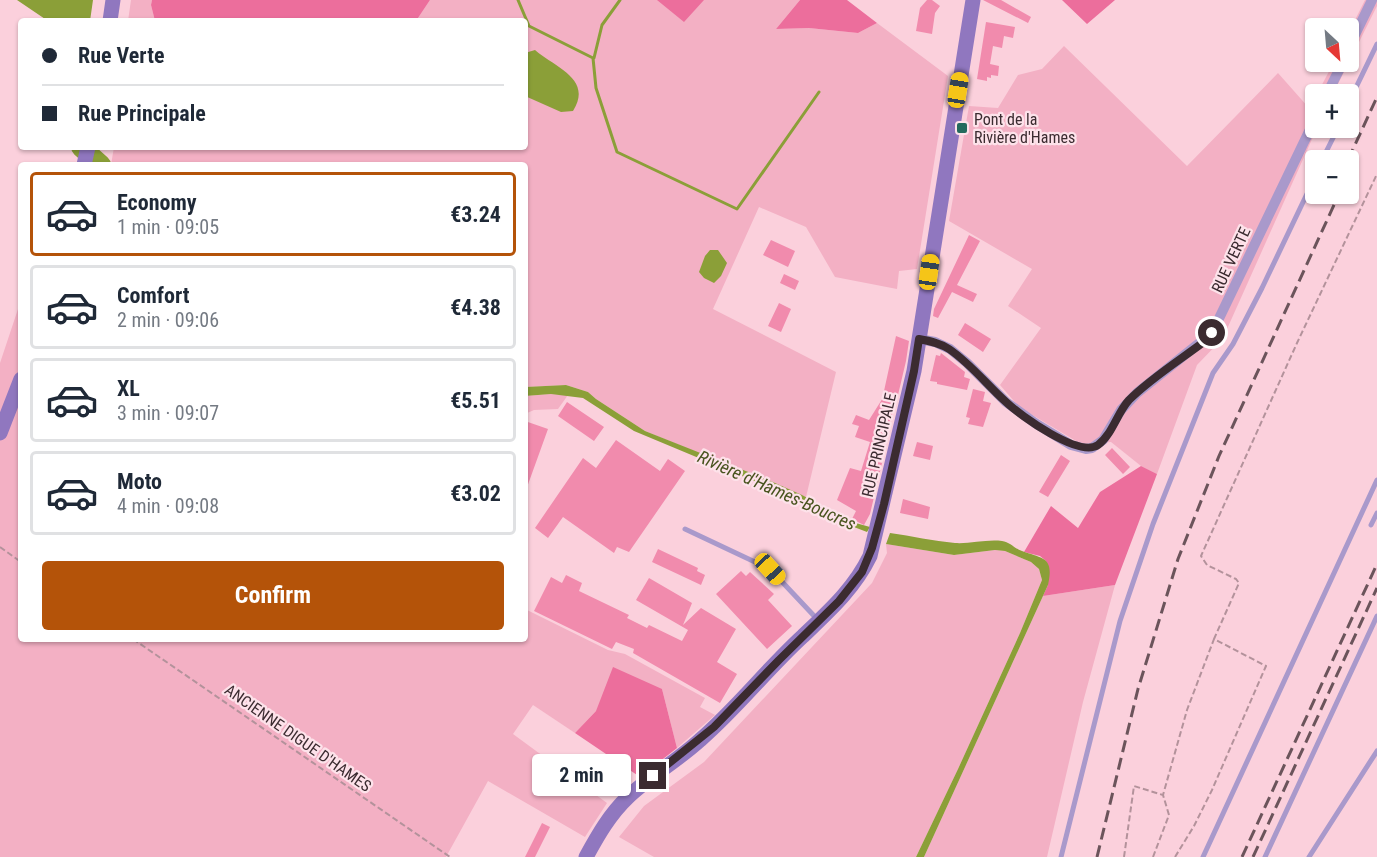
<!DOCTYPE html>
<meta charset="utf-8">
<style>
:root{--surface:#fff;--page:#f2f2f3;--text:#1f2937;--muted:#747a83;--line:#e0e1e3;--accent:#b45309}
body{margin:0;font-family:"Roboto Condensed",sans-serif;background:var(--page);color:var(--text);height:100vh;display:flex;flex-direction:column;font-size:22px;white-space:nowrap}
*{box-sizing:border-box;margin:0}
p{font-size:20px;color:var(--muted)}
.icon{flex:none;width:33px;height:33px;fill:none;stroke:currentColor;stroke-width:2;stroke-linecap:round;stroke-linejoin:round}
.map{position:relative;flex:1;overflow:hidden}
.side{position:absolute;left:18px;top:162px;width:510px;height:480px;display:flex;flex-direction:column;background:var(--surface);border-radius:6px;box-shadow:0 2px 4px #0004}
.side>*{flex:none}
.guide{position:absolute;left:18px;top:18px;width:510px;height:132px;border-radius:6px;box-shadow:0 2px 4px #0004;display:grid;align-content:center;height:132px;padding:0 24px;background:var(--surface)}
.needle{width:39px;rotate:154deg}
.tools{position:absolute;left:1305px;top:18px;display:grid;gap:12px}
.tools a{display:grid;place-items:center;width:54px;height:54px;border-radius:6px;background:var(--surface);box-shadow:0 2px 4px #0004;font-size:30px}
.end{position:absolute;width:27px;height:27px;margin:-14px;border:8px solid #3b2b30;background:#fff;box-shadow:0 0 0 3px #fff}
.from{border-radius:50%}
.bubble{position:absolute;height:42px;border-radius:6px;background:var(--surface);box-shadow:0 2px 4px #0004;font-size:20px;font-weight:700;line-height:42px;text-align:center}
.car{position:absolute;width:18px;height:36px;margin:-18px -9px;border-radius:8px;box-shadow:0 0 4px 2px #0007;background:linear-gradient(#f5c518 24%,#345 0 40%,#f5c518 0 76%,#345 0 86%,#f5c518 0)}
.guide b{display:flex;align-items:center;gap:21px;height:57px;font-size:22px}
.guide b+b{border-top:2px solid var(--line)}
.guide i{width:15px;height:15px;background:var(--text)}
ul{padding:10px 0 0;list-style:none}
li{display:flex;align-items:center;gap:18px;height:84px;margin:0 12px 9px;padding:0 12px;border:3px solid var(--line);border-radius:6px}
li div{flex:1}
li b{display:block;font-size:22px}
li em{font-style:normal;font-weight:700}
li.current{border-color:var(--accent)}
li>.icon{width:54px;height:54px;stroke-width:1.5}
.cta{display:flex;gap:12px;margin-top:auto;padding:12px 24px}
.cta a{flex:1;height:69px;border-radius:6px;background:var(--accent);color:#fff;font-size:24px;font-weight:700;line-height:69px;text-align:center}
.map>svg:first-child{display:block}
.green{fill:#f3b0c4}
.forest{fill:#ec6e9c}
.water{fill:#8b9f38}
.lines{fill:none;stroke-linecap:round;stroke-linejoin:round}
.stream{stroke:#8b9f38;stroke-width:3}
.river{stroke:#8b9f38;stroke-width:20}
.building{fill:#f18bad}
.path{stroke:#b3929b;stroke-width:2;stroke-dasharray:6 3;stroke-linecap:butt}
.lane{stroke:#a999cb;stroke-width:5}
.street{stroke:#a999cb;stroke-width:10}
.secondary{stroke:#9077bf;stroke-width:15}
.rail{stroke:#6b545b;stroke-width:3;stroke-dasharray:12 6;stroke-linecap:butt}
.route{stroke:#3b2b30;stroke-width:8}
.poi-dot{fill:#246a5d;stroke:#fde2ea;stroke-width:2}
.labels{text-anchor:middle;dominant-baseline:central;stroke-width:4.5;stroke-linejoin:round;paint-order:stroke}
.poi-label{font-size:16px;fill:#3b2b30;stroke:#fde2ea;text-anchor:start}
.street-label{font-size:16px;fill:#3b2b30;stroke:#fde2ea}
.water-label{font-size:18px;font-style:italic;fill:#48531e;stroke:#fde2ea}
</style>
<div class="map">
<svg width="1377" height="857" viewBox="0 0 1377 857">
<rect width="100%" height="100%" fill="#fbd0dc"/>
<path class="green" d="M131,0H152L151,5L155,21H128Z
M430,0H800L776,29L809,28L858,33L877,23L948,76L917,269L899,271L897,289L835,277L806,227L759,207L713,309L836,372L806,497L645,431L596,399L588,392L566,385L525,387V165H111L114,147H525V21H416Z
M1365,0H1377V6L1333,94H1317L1334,62H1348L1349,32Z
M1064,46L1187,166L1278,73L1309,108L1315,97L1316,128H1317L1223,338L1197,365L1157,474L1141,466L1111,442L1081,444L1019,407L1000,385L1041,328L1008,306L1032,269L949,221L969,106L998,108L1018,75L1042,69Z
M21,300V639H525V609L608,650L625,654L705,698L700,707L715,715L677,748L662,689L596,711L575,733L533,705L513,734L607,803L585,837L488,781L446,857H0V363Z
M551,394L568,395L558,409L534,410L525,414V396Z
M886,544L954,555L995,550L1005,551L1031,562L1039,569L1042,580L1020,633L958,769L916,857H654L619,837L644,806L704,762L872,583L887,553Z
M1115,585L1083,702L1047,857H924L1043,596Z"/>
<path class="forest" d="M152,0H430L416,21H155L151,5Z
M657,0H704L684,22Z
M800,0H847L877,23L858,33L809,28L776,29Z
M1062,0H1115L1087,24Z
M1141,466L1157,474L1115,585L1043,596L1048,585L1046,561L1040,556L1024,552L1051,506L1078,528L1100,492Z
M613,667L662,689L677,748L640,777L575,733L596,711Z"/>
<path class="water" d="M17,0H93L90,21H48Z
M535,50C556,68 593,79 573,111L561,112L525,96V53Z
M710,250H718L727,263L721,276L714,283L704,278L699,272L705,256Z
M566,385L588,392L596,399L645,431L766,479L802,495L852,522L870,527L867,532L820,514L773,489L634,431L583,398L551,394L525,396V387Z
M890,533C912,536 933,541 955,543C970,544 987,539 1002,541C1010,542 1015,549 1022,551C1044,559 1054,557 1048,585L924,857H916L958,769L1020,633L1042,580L1039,569L1031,562L1005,551L995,550L954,555L886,544Z"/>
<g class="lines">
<path class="stream" d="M518,0L529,26L593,58L596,88L617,152L737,209L819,92
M594,58L602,25L620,0"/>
<path class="river" d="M81,147L101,165"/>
</g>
<path class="building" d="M927,0H932L940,6L935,13L932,34L916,31L920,8Z
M983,0H1001L1031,17L1028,23Z
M986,22L1015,27L1013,38L1004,36L1002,48L993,46L990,64L999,66L998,76L991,75V78L987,77V81L977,79Z
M969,235L980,241L957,285L977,294L973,302L952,292L938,318L933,316L934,309Z
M771,240L795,251L788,267L763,255Z
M784,274L799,281L795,290L780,283Z
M779,303L791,309L781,332L768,326Z
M965,323L991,339L983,352L958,335Z
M896,336L909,341L906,361L898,395L877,462L882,463L870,514L864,525L852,519L856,511L837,500L850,468L861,471L870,442L855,437L859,426L852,424L856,415L869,420L886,393L884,391Z
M941,353L965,372L964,377L970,379L967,390L937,384V382L930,381L936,355L940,356Z
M973,389L985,392L983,401L991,403L983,427L968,424L970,418L966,417Z
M567,402L604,427L594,441L558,416Z
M525,421L548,429L526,490H525Z
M616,440L660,471L668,459L685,471L629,552L617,547L614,553L563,517L548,538L535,528L583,458L596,468Z
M917,442L933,446L930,460L913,456Z
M1112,448L1130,467L1123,474L1105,455Z
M1061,455L1070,461L1048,497L1039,492Z
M903,499L930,507L928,519L900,513Z
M658,549L698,568L697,571L705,575L701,585L652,562Z
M741,571L746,576L750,572L774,594L768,600L792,626L767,649L716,594Z
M566,575L582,583L579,591L629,615L627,618L647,628L649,625L682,641L688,630L636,600L649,578L692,603L683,625L701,608L736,629L717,662L737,674L720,703L633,653L634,649L616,642L612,649L534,611L551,577L562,583Z
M593,757L610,770L613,767L623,777L607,794L594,782L598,778L586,769Z
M542,823L550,827L535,857H525Z"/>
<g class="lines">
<path class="path" d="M0,547L21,562
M133,639L450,857
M1124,857L1134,786L1163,795
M1153,857L1169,815L1163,795L1187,710L1214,639
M1175,857L1194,826L1212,790L1266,666L1214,639L1239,583L1236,579L1207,565L1201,556L1297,343L1377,174"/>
<path class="lane" d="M1348,104L1377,44
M1322,160L1338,128
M1371,525L1377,513
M685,529L770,569L817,619
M1061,857L1120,621L1153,524L1213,373L1233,344L1262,288L1316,175
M1203,857L1377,480
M1265,857L1377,616
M1309,857L1377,751"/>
<path class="street" d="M1348,49L1372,0
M1327,94L1343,62
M919,339L935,342L950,349L967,363L1006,402L1035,423L1071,445L1086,449L1092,448L1103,440L1121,410L1137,393L1212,333L1316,117"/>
<path class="secondary" d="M110,21L113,0
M84,165L88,147
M0,433L21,379
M586,857C598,835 610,814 628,797C650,776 677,761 700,740C737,708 767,669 803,636C829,611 854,589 870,556L914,371L973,0"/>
<path class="rail" d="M1348,160L1377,97
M1097,857L1138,689L1178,559L1219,456L1339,194
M1242,857L1377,564
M1253,857L1377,588"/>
</g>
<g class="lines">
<path class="route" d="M653,776L714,727L779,660L839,601L862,572L872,548L884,504L914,371L919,339C930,341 940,343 949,349C971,364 987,385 1006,402C1021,416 1079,458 1098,445C1112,435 1117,413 1129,400C1151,378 1180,360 1205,341L1212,333"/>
</g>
<rect class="poi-dot" x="956" y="122" width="12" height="12" rx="3"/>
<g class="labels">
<g class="poi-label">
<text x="974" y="119">Pont de la<tspan x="974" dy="18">Rivière d'Hames</tspan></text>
</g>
<g class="street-label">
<text transform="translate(1231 260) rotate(-65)">RUE VERTE</text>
<text transform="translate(879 445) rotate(-77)">RUE PRINCIPALE</text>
<text transform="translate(298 738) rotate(35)">ANCIENNE DIGUE D'HAMES</text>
</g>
<g class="water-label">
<text transform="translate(777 490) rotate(24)">Rivière d'Hames-Boucres</text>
</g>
</g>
</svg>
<div class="tools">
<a><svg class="needle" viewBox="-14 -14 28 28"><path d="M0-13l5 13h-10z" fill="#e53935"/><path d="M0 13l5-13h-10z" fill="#747a83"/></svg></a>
<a>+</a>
<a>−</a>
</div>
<i class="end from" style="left:1212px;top:333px"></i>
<i class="end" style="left:653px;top:776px"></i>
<div class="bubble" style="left:532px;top:754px;width:99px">2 min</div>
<i class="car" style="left:958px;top:90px;rotate:9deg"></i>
<i class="car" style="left:929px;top:272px;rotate:8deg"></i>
<i class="car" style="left:770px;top:569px;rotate:137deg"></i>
<div class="guide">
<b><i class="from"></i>Rue Verte</b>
<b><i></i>Rue Principale</b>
</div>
<section class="side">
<ul>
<li class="current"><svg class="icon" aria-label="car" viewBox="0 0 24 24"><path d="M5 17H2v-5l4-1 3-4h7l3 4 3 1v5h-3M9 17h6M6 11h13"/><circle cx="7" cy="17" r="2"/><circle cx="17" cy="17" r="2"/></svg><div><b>Economy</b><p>1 min · 09:05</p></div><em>€3.24</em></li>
<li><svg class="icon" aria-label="car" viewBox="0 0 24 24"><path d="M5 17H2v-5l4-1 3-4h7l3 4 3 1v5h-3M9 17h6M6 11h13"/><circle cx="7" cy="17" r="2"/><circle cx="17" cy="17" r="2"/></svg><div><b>Comfort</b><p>2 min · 09:06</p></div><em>€4.38</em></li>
<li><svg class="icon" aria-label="car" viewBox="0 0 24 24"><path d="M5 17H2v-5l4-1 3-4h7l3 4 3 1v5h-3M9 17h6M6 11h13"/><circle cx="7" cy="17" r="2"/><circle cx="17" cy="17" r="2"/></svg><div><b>XL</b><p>3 min · 09:07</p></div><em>€5.51</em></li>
<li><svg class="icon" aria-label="car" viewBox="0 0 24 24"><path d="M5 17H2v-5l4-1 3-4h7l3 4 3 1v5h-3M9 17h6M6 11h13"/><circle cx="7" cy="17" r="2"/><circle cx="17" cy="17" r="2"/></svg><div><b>Moto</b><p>4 min · 09:08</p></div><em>€3.02</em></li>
</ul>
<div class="cta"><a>Confirm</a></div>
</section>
</div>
